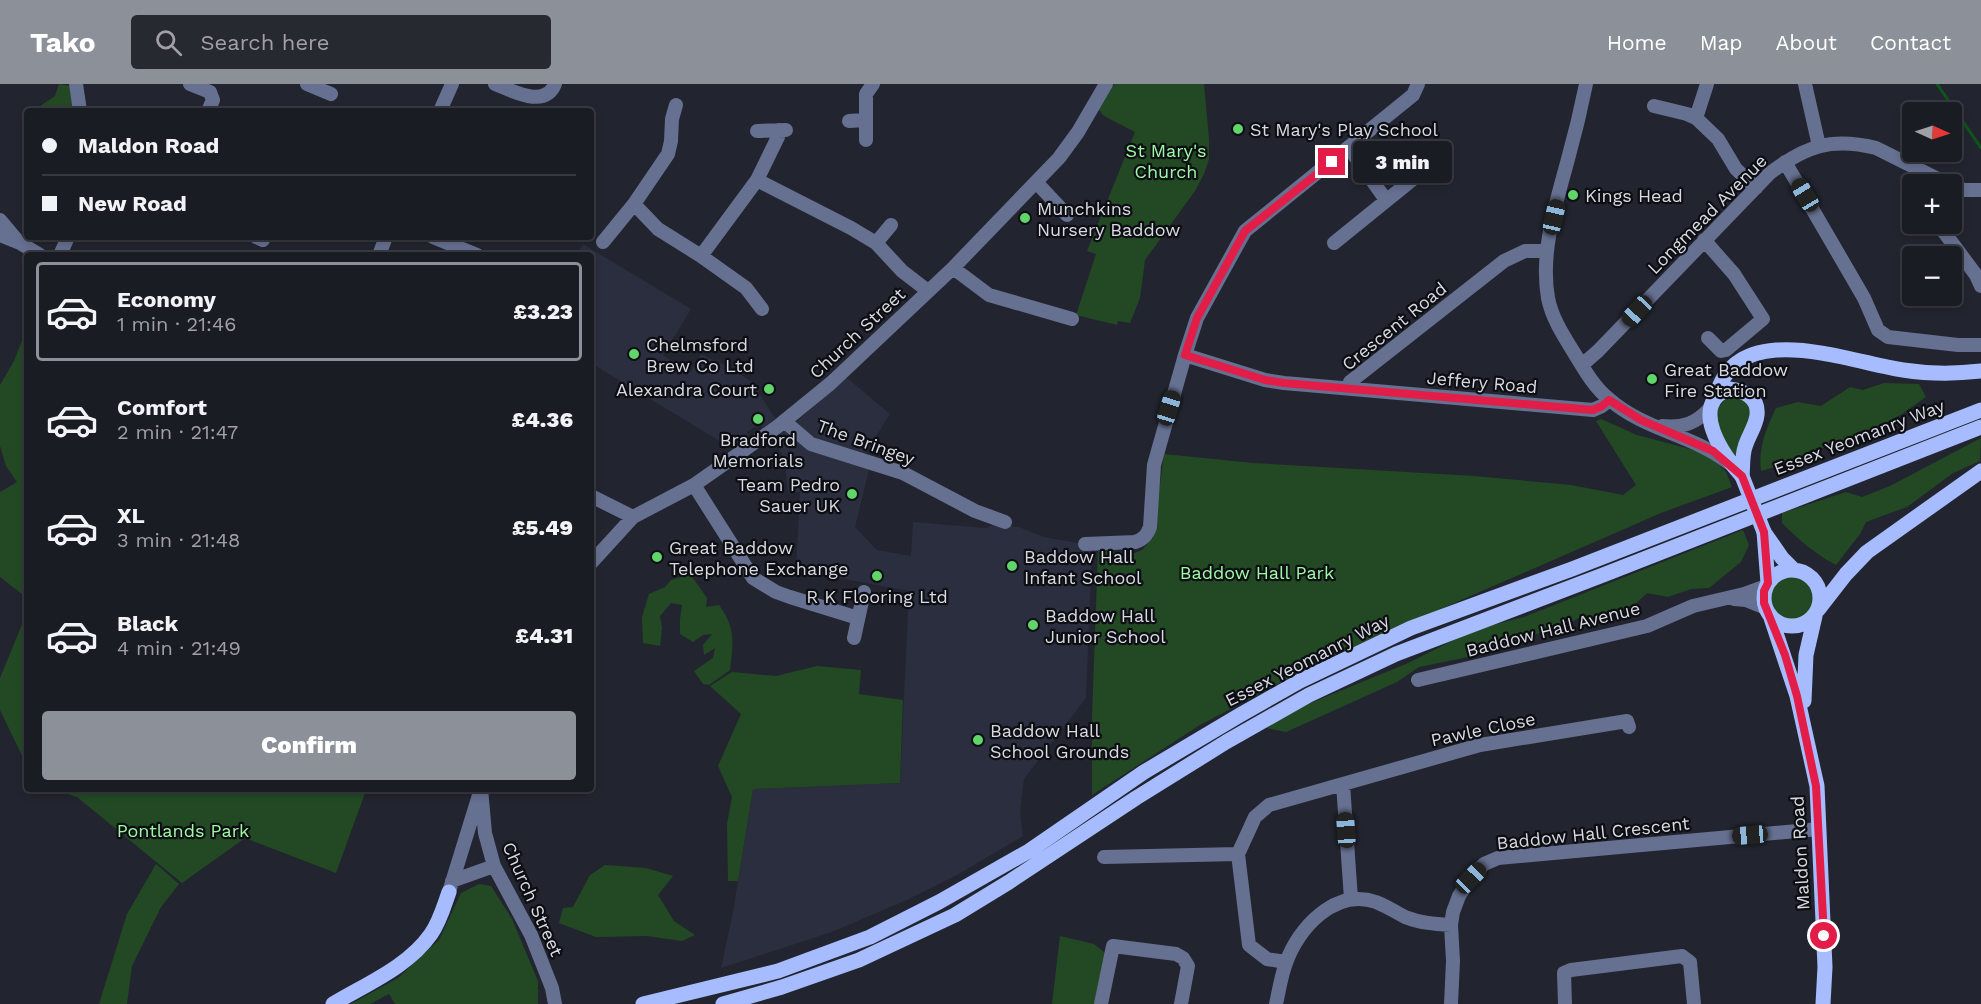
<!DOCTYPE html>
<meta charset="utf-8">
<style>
:root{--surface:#1a1c23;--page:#272930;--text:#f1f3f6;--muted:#9fa1a6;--line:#383a41;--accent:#8c9099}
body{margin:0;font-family:"Work Sans",sans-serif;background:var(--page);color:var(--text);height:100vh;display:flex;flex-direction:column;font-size:22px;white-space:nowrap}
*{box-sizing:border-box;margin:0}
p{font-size:20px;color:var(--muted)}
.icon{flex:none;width:33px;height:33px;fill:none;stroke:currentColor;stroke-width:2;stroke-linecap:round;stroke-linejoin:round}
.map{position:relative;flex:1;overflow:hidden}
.side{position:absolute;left:24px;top:168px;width:570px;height:540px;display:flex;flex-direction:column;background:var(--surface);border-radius:6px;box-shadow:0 3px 9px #0003,0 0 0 2px var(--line)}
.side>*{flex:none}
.top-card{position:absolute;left:24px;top:24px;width:570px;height:132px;border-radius:6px;box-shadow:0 3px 9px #0003,0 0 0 2px var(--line);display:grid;align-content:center;height:132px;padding:0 18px;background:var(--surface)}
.needle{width:39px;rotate:93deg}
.controls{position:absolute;left:1902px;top:18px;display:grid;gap:12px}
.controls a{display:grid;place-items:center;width:60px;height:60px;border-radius:6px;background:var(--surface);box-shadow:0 3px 9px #0003,0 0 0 2px var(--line);font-size:30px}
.end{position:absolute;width:27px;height:27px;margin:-14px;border:8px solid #e11d48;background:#fff;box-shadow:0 0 0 3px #fff}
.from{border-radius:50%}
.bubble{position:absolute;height:42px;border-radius:6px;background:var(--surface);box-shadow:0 3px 9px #0003,0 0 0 2px var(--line);font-size:20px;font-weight:800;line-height:42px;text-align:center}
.car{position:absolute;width:18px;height:36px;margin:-18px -9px;border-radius:8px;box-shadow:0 0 4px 2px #0007;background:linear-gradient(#222 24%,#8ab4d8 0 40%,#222 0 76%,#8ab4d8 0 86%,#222 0)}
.top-card b{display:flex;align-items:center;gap:21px;height:57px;font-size:22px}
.top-card b+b{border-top:2px solid var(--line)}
.top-card i{width:15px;height:15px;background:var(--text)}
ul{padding:10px 0 0;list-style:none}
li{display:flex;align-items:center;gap:18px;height:99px;margin:0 12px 9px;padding:0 6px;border:3px solid transparent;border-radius:6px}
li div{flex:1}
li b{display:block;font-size:22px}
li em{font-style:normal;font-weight:800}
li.selected{border-color:var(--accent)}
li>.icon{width:54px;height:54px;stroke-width:1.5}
.button{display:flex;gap:12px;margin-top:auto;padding:12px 18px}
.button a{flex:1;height:69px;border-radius:6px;background:var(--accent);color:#fff;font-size:24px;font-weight:800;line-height:69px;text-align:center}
header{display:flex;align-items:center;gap:36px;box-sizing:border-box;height:84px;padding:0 30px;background:var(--accent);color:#fff}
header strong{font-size:28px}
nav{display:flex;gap:33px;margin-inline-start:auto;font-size:21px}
.search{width:420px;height:54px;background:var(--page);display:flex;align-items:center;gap:15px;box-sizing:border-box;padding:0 21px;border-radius:6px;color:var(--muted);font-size:22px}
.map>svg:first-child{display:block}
.built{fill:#2a2e3e}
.green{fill:#224924}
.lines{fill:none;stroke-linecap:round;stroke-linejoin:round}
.stream{stroke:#0d5519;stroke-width:3}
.minor{stroke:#667090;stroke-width:14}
.major{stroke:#a7bcfe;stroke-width:15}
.major-bridge{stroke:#a7bcfe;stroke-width:15}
.route{stroke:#e11d48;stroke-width:8}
.poi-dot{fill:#60d56a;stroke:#0d0e13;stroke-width:2}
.labels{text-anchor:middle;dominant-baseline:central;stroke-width:4.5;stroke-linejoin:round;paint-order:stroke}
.poi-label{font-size:18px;fill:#d8dae1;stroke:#0d0e13;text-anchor:start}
.park-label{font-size:18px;fill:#9ff9a3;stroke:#0d0e13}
.street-label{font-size:18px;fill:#d8dae1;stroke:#0d0e13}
</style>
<header>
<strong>Tako</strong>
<div class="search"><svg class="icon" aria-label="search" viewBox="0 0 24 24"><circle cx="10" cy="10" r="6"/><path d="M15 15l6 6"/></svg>Search here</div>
<nav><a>Home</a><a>Map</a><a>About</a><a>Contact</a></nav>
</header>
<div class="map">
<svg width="1981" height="920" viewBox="0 0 1981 920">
<rect width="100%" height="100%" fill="#22252f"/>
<path class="built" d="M583,160L691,225L663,271L690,289L701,270L727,282L752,298L775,334L771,340L763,345L759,340L747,348L750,353L737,361H726L591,279V171H577Z
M846,293L890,330L863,373L870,382L855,443L877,466L911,472L913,438L986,444L995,440L1019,443L1044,453L1083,460L1092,466L1086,614L1024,695L1020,728L1023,752L957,791L909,815L832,848L721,884L733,828L753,705L900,699L909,507L796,486L800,408L788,409L785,378L774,354L793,341Z"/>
<path class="green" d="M59,0L71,2L75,27H33L55,12Z
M1114,0H1204L1209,55V75L1204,90L1195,107L1145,176L1140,214L1130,239L1118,237L1117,241L1076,231L1096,170L1087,167L1135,48L1104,32L1099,26Z
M27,244V682L0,626V594L23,538L22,510L0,493V408L17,398L6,382L0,362V301L14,277Z
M1884,299L1919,300L1926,313L1902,330L1874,345L1860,347L1842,359L1813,366L1785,380L1761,387C1758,364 1766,345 1776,324L1798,318L1821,322L1850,303L1863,306Z
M1732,312L1743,313L1753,329L1739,359L1735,374C1724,354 1702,326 1732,312Z
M1601,335L1637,351L1697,367L1714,375L1726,388L1732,403L1661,429L1319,578L1200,641L1092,711V632L1098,467L1135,469L1142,466L1153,454L1164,370L1253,379L1474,392L1571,401L1623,411L1636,401L1596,337Z
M1981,354L1980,377L1953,389L1907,423L1866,438L1860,450L1836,481C1815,470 1798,455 1782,439V429L1846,408L1862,413L1890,402Z
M1743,446L1749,461L1741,478L1709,504L1691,505L1668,513L1647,509L1630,525L1603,535L1587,531L1561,542L1473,572L1419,583L1397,598L1286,648L1266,644L1291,627L1406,580L1476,545L1524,533Z
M690,490L707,514L706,523L719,521C736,544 733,559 730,586L709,601L703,600L694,587L713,574L715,564L704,571L703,561L712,550L703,551L693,558L680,550V535L682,521L671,519L660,532L662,544L660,562L643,559L642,533L649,510L665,503L671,496Z
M1770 514a22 22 0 1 1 44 0a22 22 0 1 1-44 0Z
M817,582L861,586L859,610L903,616L900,699L753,705L738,797H728L727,740L732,713L718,682L741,630L710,602L732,588L776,592Z
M53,705H370L365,709L336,789L245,754L182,799L77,713Z
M156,780L179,800L161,823L132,882L127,920H99L127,830Z
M605,781L646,784L673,792L658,811L674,837L695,851L682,857L647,852L596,853L559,839L563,824L573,823L590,791Z
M479,800L491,802L512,835L538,897V920H395L389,910L370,920H351L398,894L439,856L461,809Z
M1060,852L1094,860L1110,873L1101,920H1052Z"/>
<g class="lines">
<path class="stream" d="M1937,0L1981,64"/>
<path class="minor" d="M76,0L80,27
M190,0L210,8L213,16L208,27
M307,0L331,10
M495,0C513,7 545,25 555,0
M1586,0C1581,25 1575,50 1568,75C1556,120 1540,168 1548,214C1552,235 1565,254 1576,272C1585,287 1595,304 1609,315C1644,346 1693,351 1729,379
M1707,0L1696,34L1718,55L1736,85L1756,104
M1805,0L1819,62
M1654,22L1687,30L1696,34
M440,27L452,0
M849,37L865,36
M757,47L786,46
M866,56V10L873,0
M1349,64L1386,116
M1785,78L1864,214L1878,246L1888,253L1958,261H1981
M757,96L851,144L876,159L902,187L928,207
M1036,98L1067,131
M1952,102L1964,106H1981
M634,120L658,145L701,172L746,204L762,225
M0,136L16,155
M1938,140L1976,191L1981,202
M0,151L20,159L40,171
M256,153L263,156L264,153
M433,153L477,171
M1704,156L1734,190L1763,235L1726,266L1721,267L1708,254
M603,158L634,120L668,70L671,57L672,35L676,21
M876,159L891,141
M1334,159L1418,91
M60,171L68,153
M379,171L386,153
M701,172L757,96L778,53L779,46
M953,184L989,211L1072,235
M1185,271L1265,296L1284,299L1593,326L1602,322L1609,316
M1582,281L1598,267L1770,89C1806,62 1831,53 1876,64L1948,100
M1348,304L1350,298L1504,177L1525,167H1547
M784,337L811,360L903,389L975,427L1005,438
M1662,342C1682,344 1696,340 1710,324
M694,401L753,494L776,508L790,513L858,534
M591,412L633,433
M1085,460L1135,458C1144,455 1147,451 1150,443L1154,381L1185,271L1197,234L1245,147L1413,11L1418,0
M591,479L633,433L694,401L777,343L831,299L953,184L1059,74L1078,48L1106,0
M1734,515L1746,516L1766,524
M854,554L864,508
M1418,596L1647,542L1693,522L1744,510L1766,502
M1343,700L1480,661L1627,637L1629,643
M481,705L485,749L494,782L531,851L552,904L555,920
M1104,773L1238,770
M452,797L494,782
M449,808L479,711
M1286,878L1267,875L1249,861L1238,770L1255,733L1269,721L1343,700L1351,815
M1101,920L1113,862L1176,870L1183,874L1188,882L1181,920
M1276,920C1279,907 1281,892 1286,879C1298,844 1335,804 1376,818C1386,822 1396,828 1405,833C1420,839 1435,840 1451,841
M1451,920L1453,877L1451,841L1453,828L1459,812L1471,793L1484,780L1498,774L1819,745
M1565,920L1564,889L1571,886L1682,872L1690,878L1694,920"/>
<path class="major" d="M1729,305C1744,306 1759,314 1757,331C1756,342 1748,352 1745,363C1742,372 1743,382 1742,392C1723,372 1688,320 1729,305Z
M1716,313C1736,232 1849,278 1903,286C1929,290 1955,290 1981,287
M1764,448L1768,499
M1766,451L1782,474L1794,486
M1764 514a28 28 0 1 1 56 0a28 28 0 1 1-56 0Z
M1818,526L1846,490L1867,468L1981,387
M1770,531L1797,612L1817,702L1825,883L1823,920
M1804,617L1806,571L1815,532
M333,920C366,900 408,883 431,850C440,837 444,822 449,808
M643,920L778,887L870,853L939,818L1029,767L1144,688L1240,631L1300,597L1411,544L1572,485L1981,326
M723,920L782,903L859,876L955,831L1009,798L1136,714L1226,658L1309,611L1396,570L1603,491L1981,343"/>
<path class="major-bridge" d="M1742,392L1764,448"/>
</g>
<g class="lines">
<path class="route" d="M1332,78L1245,147L1197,234L1185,271L1265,296L1284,299L1593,326L1602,322L1609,316L1641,336L1713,367L1742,392L1764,448L1768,499L1764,507V519L1785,571L1797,612L1816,702L1824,852"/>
</g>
<g class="poi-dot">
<circle cx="1238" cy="45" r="6"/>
<circle cx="1573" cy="111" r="6"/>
<circle cx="1025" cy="134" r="6"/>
<circle cx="634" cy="270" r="6"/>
<circle cx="1652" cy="295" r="6"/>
<circle cx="769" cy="305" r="6"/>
<circle cx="758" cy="335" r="6"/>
<circle cx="852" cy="410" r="6"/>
<circle cx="657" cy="473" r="6"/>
<circle cx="1012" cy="482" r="6"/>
<circle cx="877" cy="492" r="6"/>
<circle cx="1033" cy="541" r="6"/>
<circle cx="978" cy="656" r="6"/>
</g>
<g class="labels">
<g class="poi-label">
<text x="1250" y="45">St Mary's Play School</text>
<text x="1585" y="111">Kings Head</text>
<text x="1037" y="124">Munchkins<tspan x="1037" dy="21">Nursery Baddow</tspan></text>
<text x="646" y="260">Chelmsford<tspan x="646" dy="21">Brew Co Ltd</tspan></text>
<text x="1664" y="285">Great Baddow<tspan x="1664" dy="21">Fire Station</tspan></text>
<text x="757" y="305" text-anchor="end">Alexandra Court</text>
<text x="758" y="355" text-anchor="middle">Bradford<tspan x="758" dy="21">Memorials</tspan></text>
<text x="840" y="400" text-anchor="end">Team Pedro<tspan x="840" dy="21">Sauer UK</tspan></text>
<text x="669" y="463">Great Baddow<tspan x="669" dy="21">Telephone Exchange</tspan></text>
<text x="1024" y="472">Baddow Hall<tspan x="1024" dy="21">Infant School</tspan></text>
<text x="877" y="512" text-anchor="middle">R K Flooring Ltd</text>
<text x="1045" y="531">Baddow Hall<tspan x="1045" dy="21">Junior School</tspan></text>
<text x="990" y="646">Baddow Hall<tspan x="990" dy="21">School Grounds</tspan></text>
</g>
<g class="park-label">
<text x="1166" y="66">St Mary's<tspan x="1166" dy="21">Church</tspan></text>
<text x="1257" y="488">Baddow Hall Park</text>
<text x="183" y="746">Pontlands Park</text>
</g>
<g class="street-label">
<text transform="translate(1707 130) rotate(-45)">Longmead Avenue</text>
<text transform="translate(1394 242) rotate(-39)">Crescent Road</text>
<text transform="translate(857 249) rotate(-43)">Church Street</text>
<text transform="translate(1482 298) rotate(5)">Jeffery Road</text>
<text transform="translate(1859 353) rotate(-21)">Essex Yeomanry Way</text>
<text transform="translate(866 358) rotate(20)">The Bringey</text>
<text transform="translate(1553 545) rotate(-14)">Baddow Hall Avenue</text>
<text transform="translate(1307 576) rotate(-27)">Essex Yeomanry Way</text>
<text transform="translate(1483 645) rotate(-12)">Pawle Close</text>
<text transform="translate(1593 749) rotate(-6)">Baddow Hall Crescent</text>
<text transform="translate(1800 769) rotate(-93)">Maldon Road</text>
<text transform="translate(533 815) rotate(66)">Church Street</text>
</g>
</g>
</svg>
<div class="controls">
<a><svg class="needle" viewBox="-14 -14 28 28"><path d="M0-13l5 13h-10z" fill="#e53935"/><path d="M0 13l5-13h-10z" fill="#9fa1a6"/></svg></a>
<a>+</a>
<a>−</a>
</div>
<i class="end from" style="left:1824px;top:852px"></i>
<i class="end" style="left:1332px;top:78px"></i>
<div class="bubble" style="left:1353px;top:57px;width:99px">3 min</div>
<i class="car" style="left:1805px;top:111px;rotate:329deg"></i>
<i class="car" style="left:1554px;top:133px;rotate:13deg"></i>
<i class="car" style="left:1637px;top:227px;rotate:223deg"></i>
<i class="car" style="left:1169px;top:324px;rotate:17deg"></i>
<i class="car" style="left:1346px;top:746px;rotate:356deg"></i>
<i class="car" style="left:1750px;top:751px;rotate:265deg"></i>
<i class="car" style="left:1471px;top:794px;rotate:44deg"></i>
<div class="top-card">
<b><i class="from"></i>Maldon Road</b>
<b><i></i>New Road</b>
</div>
<section class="side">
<ul>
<li class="selected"><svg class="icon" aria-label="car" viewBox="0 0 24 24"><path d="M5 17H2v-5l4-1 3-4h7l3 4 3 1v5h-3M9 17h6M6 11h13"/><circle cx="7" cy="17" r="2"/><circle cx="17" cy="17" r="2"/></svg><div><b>Economy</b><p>1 min · 21:46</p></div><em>£3.23</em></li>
<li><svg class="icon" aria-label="car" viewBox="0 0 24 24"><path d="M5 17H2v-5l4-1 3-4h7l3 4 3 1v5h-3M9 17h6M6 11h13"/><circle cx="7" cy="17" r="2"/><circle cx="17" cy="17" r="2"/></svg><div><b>Comfort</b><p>2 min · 21:47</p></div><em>£4.36</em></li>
<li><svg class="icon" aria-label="car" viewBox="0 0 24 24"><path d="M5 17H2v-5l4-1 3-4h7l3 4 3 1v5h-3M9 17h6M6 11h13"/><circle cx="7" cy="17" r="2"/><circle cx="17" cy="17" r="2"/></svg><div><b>XL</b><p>3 min · 21:48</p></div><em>£5.49</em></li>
<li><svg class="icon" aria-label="car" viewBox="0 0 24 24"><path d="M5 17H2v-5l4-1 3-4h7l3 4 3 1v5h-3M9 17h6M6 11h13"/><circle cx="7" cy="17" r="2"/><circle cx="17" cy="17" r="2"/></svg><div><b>Black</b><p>4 min · 21:49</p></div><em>£4.31</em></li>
</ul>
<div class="button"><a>Confirm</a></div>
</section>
</div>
